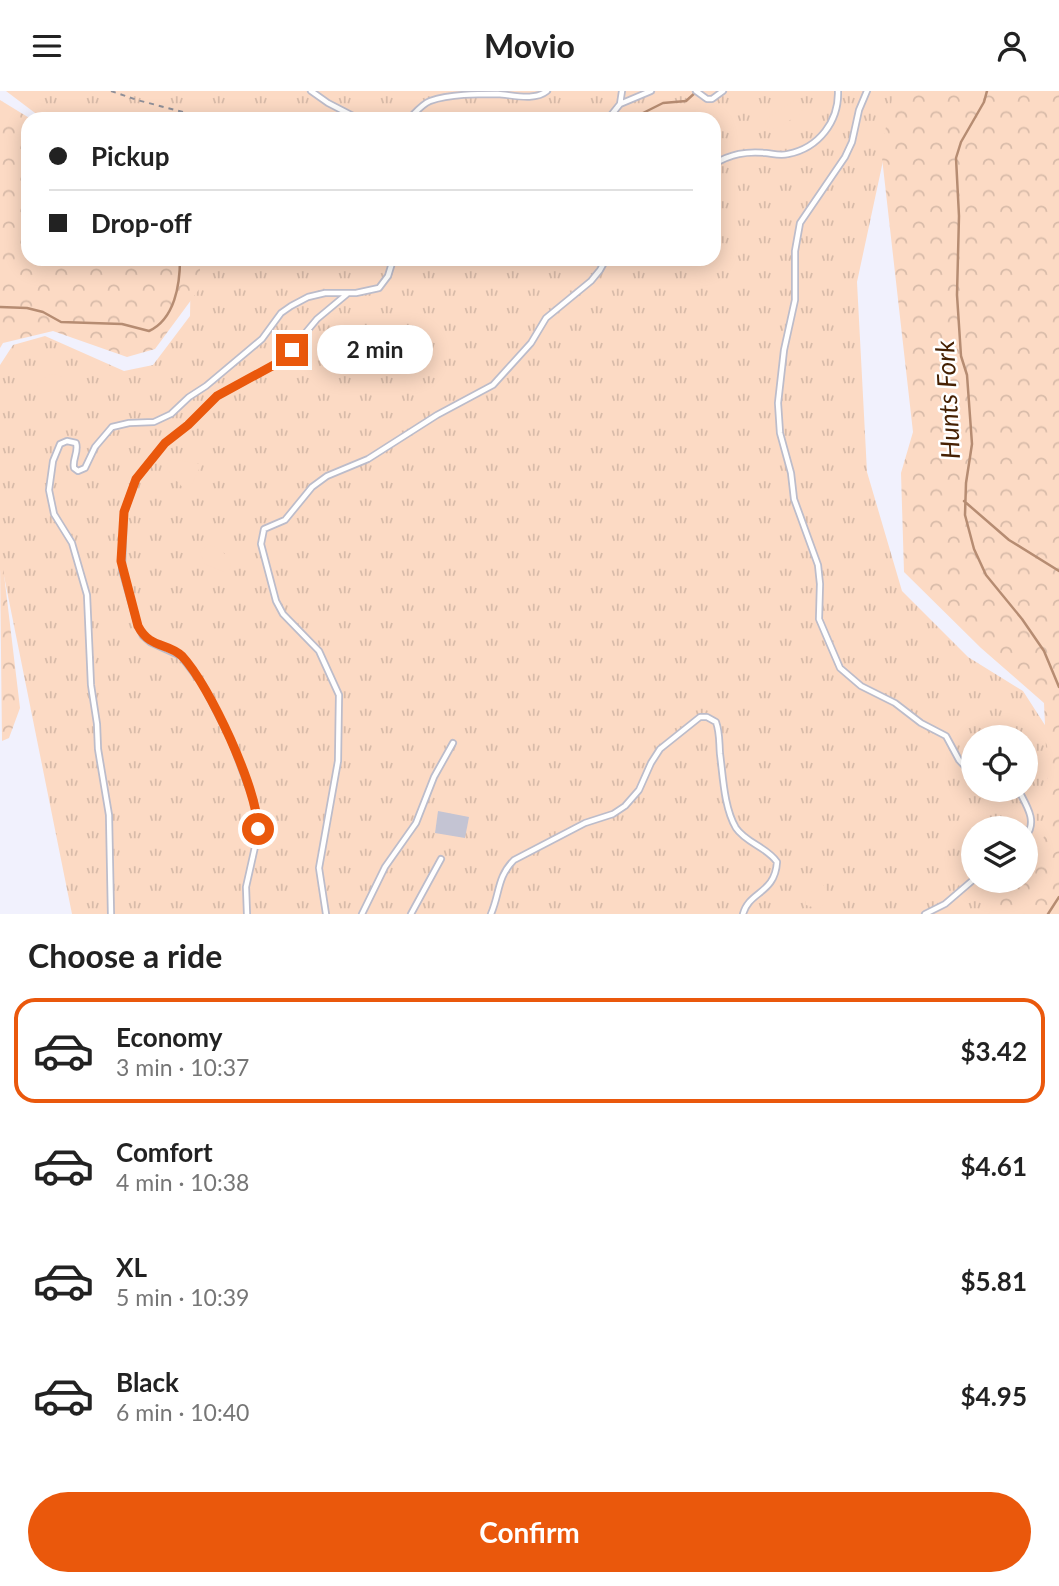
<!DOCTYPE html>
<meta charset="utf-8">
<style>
:root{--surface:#fff;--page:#f2f2f2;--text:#222;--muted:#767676;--line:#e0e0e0;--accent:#ea580c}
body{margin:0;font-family:Lato,sans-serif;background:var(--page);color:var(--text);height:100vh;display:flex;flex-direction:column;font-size:26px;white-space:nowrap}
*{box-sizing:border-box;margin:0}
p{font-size:23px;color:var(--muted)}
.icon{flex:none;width:38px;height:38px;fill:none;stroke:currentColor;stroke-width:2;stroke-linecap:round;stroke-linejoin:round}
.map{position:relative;height:823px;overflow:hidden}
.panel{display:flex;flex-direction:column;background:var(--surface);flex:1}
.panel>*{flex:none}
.top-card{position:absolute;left:21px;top:21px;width:700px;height:154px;border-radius:21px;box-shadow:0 4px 18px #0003;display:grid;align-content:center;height:154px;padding:0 28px;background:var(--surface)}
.controls{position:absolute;left:961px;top:634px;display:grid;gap:14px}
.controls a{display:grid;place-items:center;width:77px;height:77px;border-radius:50%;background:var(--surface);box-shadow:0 4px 18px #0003;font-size:35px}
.end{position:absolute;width:32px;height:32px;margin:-16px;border:9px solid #ea580c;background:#fff;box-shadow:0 0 0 4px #fff}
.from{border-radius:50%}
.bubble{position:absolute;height:49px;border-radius:24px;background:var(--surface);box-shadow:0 4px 18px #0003;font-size:23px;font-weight:700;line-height:49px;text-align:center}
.top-card b{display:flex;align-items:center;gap:24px;height:66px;font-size:26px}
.top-card b+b{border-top:2px solid var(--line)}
.top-card i{width:18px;height:18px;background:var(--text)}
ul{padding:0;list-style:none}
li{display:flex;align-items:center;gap:21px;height:105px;margin:0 14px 10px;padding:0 14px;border:4px solid transparent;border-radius:21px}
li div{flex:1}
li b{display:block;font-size:26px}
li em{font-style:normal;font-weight:700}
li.on{border-color:var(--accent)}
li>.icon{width:63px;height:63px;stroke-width:1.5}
h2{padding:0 28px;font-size:32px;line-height:84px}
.action{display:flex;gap:14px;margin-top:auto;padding:14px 28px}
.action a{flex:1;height:80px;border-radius:42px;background:var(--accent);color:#fff;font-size:28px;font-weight:700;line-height:80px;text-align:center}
header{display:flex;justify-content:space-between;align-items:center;height:91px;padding:0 28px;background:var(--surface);font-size:32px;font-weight:700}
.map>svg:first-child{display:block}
.grass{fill:url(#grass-tufts);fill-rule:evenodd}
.forest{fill:url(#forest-crowns)}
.pitch{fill:#fcdac4}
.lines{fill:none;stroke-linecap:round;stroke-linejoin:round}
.stream{stroke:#b68c72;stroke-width:2.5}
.building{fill:#c4c4d3}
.lane-casing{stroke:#bcbcca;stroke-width:8}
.path{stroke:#8f8f98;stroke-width:2;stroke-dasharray:5 5;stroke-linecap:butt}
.lane{stroke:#fff;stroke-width:4.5}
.route{stroke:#ea580c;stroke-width:9}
.labels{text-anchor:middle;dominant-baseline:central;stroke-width:5;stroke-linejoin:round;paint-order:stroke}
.water-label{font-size:26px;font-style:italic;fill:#462103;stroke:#fff}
</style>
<header><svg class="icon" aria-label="menu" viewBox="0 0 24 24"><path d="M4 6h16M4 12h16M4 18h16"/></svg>Movio<svg class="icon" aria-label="person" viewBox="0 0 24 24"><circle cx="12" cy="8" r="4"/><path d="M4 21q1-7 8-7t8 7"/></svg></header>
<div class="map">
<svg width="1059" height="823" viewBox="0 0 1059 823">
<defs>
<pattern id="grass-tufts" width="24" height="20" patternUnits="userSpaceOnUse" patternTransform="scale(1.75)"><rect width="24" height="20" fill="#fcdac4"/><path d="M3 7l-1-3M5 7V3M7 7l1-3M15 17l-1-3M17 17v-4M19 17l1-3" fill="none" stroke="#d8bba9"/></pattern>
<pattern id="forest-crowns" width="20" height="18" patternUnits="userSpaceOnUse" patternTransform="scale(1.75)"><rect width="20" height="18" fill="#fcdac4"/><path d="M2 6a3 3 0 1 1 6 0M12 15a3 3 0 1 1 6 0" fill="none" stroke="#d8bba9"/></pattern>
</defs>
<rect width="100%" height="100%" fill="#f1f1fd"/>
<path class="grass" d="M6,0H898L857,191L867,381L902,500L968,566L1023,600L1052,645L1057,744L1026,780V737H973V789H1017L987,823H72L4,485L0,479V274L13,254L45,245L124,280L153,274L190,225L191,168H714V28H43ZM973,646H1026V698H973Z"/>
<path class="forest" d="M894,0H1059V823H975L1007,789H1026V770L1042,752L1049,728L1044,612L981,557L904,481L901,382L913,341L881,58Z
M0,9L31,28H28V168H200V197L155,258L127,266L53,240L3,252L0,257Z
M0,471L3,475L20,617L9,647L2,650Z"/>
<path class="pitch" d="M795,9L802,12L804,16L800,23L776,38L768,37L765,32L768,27Z
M52,283L63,286L65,293L55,302L39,306L34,301C36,293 44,285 52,283Z
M174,368L199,373V378L189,399L183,397L167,378L168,370Z
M207,453C217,456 227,462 231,472L230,478L224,481L205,473L200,461Z
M822,792L825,797V813L818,818L806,814V806Z"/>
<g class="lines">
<path class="stream" d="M987,0L984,11L961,51L956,67L959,125L957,204L961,265L967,284L972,353L966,392L965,424L974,458L986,484L1022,528L1044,560L1059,596
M631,28L663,12L686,10L697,0
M458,168L467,173L477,168
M0,216L27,217L43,221L61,231L122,233L149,240C175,228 180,193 180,168
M964,410L1009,449L1059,480
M1048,823L1059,806"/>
</g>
<path class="building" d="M438,720L469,726L465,747L435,742Z"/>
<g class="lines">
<defs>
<path id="lane" d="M311,0L328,12L359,28
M696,0L707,8H712L723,0
M867,0L859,19L852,51L845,66L800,132L795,160V209L784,259L778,312L780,342L791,382L794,408L818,474L820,493L819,528L840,577L861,595L895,612L921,632L946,645L959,669L973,684
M620,13L651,0
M409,28C415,22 422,13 430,10C450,3 477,3 498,3C513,4 535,10 547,0
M572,28H584
M608,28L620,13L622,0
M714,73C731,63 746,60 766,62C774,63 781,65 788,63C819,57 839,30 838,0
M1018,698C1026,714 1038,730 1026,745
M111,823L109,724L98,658L97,633L91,594L87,504L72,452L54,423L49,399L53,370L60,353L67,350L76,352C79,361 72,368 74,377L78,380L85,377L95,356L112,336L129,332L154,331L171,323L189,306L206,295L262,248L281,222L291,215L308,206L325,202H356L379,197L388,185L392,172
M247,823L246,796L259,738L254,711L231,649L203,594L181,565L150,551L143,545L138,535L122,479L124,421L136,388L165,352L188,334L217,305L283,269L317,228L347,203
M326,823L319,777L338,670L339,604L319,560L283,523L276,510L261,453L264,438L285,429L312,396L327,385L368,368L437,324L493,294L531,252L546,227L591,190L600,179L606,168
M362,823L385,776L416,732L434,686L453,652
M411,823L441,768
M491,823C500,802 497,786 514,769L585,732L613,723L625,715L639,699L651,672L660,658L700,626H707L716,631C720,642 719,651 720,663C723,685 724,717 736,737C746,752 767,756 777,771C775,803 749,800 743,823
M925,823L945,813L973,789"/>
</defs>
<use href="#lane" class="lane-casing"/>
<path class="path" d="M111,0L137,9L210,28"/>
<use href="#lane" class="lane"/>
</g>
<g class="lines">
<path class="route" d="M258,738C257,697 210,595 182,565C167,551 150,558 138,535L121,470L124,421L136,388L165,352L188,334L217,305L283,269L292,259"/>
</g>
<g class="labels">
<g class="water-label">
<text transform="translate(947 309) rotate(-93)">Hunts Fork</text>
</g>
</g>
</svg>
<div class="controls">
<a><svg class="icon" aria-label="locate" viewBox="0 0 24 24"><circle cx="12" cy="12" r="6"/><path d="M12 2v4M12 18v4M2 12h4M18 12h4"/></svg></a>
<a><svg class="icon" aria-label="layers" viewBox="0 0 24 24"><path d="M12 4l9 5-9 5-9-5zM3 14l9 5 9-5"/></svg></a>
</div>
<i class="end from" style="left:258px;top:738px"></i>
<i class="end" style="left:292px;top:259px"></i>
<div class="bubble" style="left:317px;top:234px;width:116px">2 min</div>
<div class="top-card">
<b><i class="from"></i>Pickup</b>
<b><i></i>Drop-off</b>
</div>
</div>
<section class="panel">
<h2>Choose a ride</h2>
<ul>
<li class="on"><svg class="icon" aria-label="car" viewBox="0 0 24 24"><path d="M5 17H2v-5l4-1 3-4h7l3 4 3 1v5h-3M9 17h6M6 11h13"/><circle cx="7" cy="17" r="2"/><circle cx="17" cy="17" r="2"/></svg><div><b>Economy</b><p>3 min · 10:37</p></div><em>$3.42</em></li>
<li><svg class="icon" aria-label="car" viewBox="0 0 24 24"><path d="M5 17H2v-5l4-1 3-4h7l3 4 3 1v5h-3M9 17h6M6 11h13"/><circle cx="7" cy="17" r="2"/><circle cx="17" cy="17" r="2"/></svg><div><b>Comfort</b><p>4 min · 10:38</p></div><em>$4.61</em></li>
<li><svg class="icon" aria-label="car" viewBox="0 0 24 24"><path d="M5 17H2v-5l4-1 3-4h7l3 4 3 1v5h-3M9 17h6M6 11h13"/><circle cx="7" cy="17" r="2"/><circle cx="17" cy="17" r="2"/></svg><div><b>XL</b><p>5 min · 10:39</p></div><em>$5.81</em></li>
<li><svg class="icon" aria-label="car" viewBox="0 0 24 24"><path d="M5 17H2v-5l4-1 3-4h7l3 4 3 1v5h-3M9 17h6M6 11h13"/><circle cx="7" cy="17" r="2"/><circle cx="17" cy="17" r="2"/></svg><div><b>Black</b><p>6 min · 10:40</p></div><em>$4.95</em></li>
</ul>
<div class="action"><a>Confirm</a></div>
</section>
